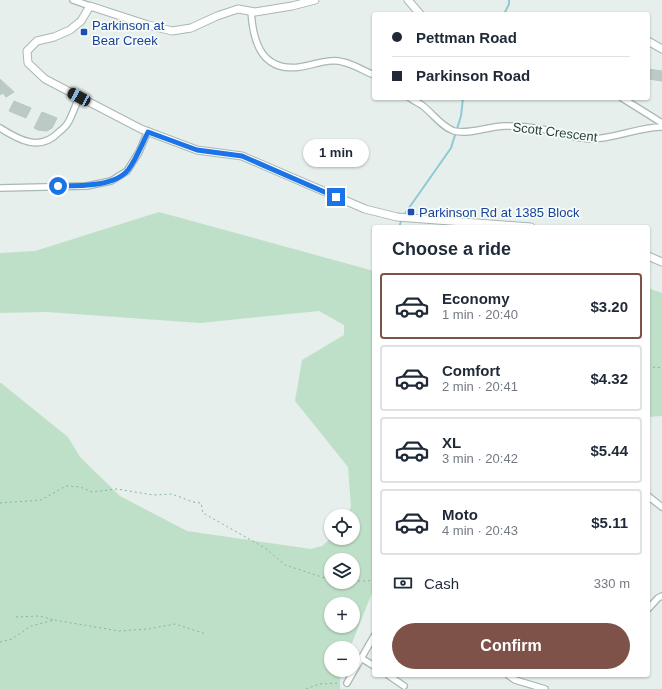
<!DOCTYPE html>
<meta charset="utf-8">
<style>
:root{--surface:#fff;--page:#f2f2f3;--text:#1f2937;--muted:#747a83;--line:#e0e1e3;--accent:#7f5249}
body{margin:0;font-family:Arial,sans-serif;background:var(--page);color:var(--text);height:100vh;display:flex;flex-direction:column;font-size:15px;white-space:nowrap}
*{box-sizing:border-box;margin:0}
p{font-size:13px;color:var(--muted)}
.icon{flex:none;width:22px;height:22px;fill:none;stroke:currentColor;stroke-width:2;stroke-linecap:round;stroke-linejoin:round}
.map{position:relative;flex:1;overflow:hidden}
.panel{position:absolute;left:372px;top:225px;width:278px;height:452px;display:flex;flex-direction:column;background:var(--surface);border-radius:4px;box-shadow:0 1px 3px #0004}
.panel>*{flex:none}
.guide{position:absolute;left:372px;top:12px;width:278px;height:88px;border-radius:4px;box-shadow:0 1px 3px #0004;display:grid;align-content:center;height:88px;padding:0 20px;background:var(--surface)}
.tools{position:absolute;left:324px;top:509px;display:grid;gap:8px}
.tools a{display:grid;place-items:center;width:36px;height:36px;border-radius:50%;background:var(--surface);box-shadow:0 1px 3px #0004;font-size:20px}
.end{position:absolute;width:18px;height:18px;margin:-9px;border:5px solid #1a73e8;background:#fff;box-shadow:0 0 0 2px #fff}
.from{border-radius:50%}
.bubble{position:absolute;height:28px;border-radius:14px;background:var(--surface);box-shadow:0 1px 3px #0004;font-size:13px;font-weight:700;line-height:28px;text-align:center}
.car{position:absolute;width:12px;height:24px;margin:-12px -6px;border-radius:5px;box-shadow:0 0 3px 1px #0007;background:linear-gradient(#222 24%,#8ab4d8 0 40%,#222 0 76%,#8ab4d8 0 86%,#222 0)}
.guide b{display:flex;align-items:center;gap:14px;height:38px;font-size:15px}
.guide b+b{border-top:1px solid var(--line)}
.guide i{width:10px;height:10px;background:var(--text)}
ul{padding:0;list-style:none}
li{display:flex;align-items:center;gap:12px;height:66px;margin:0 8px 6px;padding:0 12px;border:2px solid var(--line);border-radius:4px}
li div{flex:1}
li b{display:block;font-size:15px}
li em{font-style:normal;font-weight:700}
li.active{border-color:var(--accent)}
li>.icon{width:36px;height:36px;stroke-width:1.5}
h2{padding:0 20px;font-size:18px;line-height:48px}
.pay{display:flex;align-items:center;gap:10px;height:44px;padding:0 20px;font-size:15px}
.pay p{margin-inline-start:auto}
.cta{display:flex;gap:8px;margin-top:auto;padding:8px 20px}
.cta a{flex:1;height:46px;border-radius:24px;background:var(--accent);color:#fff;font-size:16px;font-weight:700;line-height:46px;text-align:center}
.map>svg:first-child{display:block}
.green{fill:#bfe0c8;fill-rule:evenodd}
.lines{fill:none;stroke-linecap:round;stroke-linejoin:round}
.stream{stroke:#8ec9d4;stroke-width:2}
.building{fill:#bbcac4;stroke:#b8c9c2}
.minor-casing{stroke:#a8b8b2;stroke-width:8}
.tertiary-casing{stroke:#a8b8b2;stroke-width:9}
.path{stroke:#86b3a5;stroke-width:1;stroke-dasharray:2 3;stroke-linecap:butt}
.minor{stroke:#fff;stroke-width:5.5}
.tertiary{stroke:#fff;stroke-width:7}
.route{stroke:#1a73e8;stroke-width:5}
.transit-dot{fill:#1a4fb4;stroke:#f7fbf9;stroke-width:1.5}
.labels{text-anchor:middle;dominant-baseline:central;stroke-width:3.5;stroke-linejoin:round;paint-order:stroke}
.transit-label{font-size:13px;fill:#164399;stroke:#f7fbf9;text-anchor:start}
.street-label{font-size:13px;fill:#24423a;stroke:#f7fbf9}
</style>
<div class="map">
<svg width="662" height="689" viewBox="0 0 662 689">
<rect width="100%" height="100%" fill="#e6efeb"/>
<path class="green" d="M159,212L374,271V588L350,648H331V670H341L340,673V689H0V383H1L68,437L80,457L120,496L187,531L311,549L322,546L331,538H353V516H347L351,507L348,467L295,401L302,360L344,335V325L319,311L200,323L47,312L0,313V253L35,251ZM331,560H353V582H331ZM331,604H353V626H331Z
M648,288L662,293V416L648,417Z"/>
<g class="lines">
<path class="stream" d="M504,14L509,4V0
M404,215L451,148L461,116L463,98
M399,227L402,219"/>
</g>
<path class="building" d="M648,69L662,71V81L648,79Z
M0,79L14,92L6,97L3,93L0,95Z
M14,101L31,108L26,118L9,111Z
M42,112L57,118L52,128L47,131L38,130L34,128Z"/>
<g class="lines">
<defs>
<path id="minor" d="M73,0L90,6
M251,11C253,43 262,72 300,67C314,65 329,58 343,62C353,64 364,71 374,75
M410,98C414,101 419,103 423,106C433,114 442,127 454,131C469,135 489,126 505,126C517,126 530,127 542,129C558,132 573,138 590,139C615,139 638,127 662,127
M622,98L662,123
M0,128C19,140 40,152 59,132C63,129 67,125 69,121C73,113 76,105 79,97
M0,188L87,186L111,181L127,171L139,152L148,131
M648,496L662,507
M648,609L658,598L662,596
M361,658L374,666
M388,675L404,686
M508,675L515,680L545,689
M347,683L374,636"/>
<path id="tertiary" d="M315,0L292,6L255,12L238,9L217,16L191,28L172,31L148,25L90,6L81,21L70,30L54,37L37,41L27,51L28,63L45,79L141,129L197,150L242,156L365,209L397,217L531,227
M408,0L420,14
M648,41L662,49
M648,256L662,262"/>
</defs>
<use href="#minor" class="minor-casing"/>
<use href="#tertiary" class="tertiary-casing"/>
<path class="path" d="M648,368L656,367L662,368
M0,503L41,500L66,486L80,487L92,492L117,489L153,495L172,494L193,502L201,503L203,513L265,548L285,565L331,580
M353,581H368L374,579
M16,617L39,616L54,620
M0,642L12,639L31,626L54,620L119,631L148,629L175,624L206,634
M306,689L319,684L340,683"/>
<use href="#minor" class="minor"/>
<use href="#tertiary" class="tertiary"/>
</g>
<g class="lines">
<path class="route" d="M58,186C78,186 114,187 128,170C137,158 142,144 148,132L197,150L242,156L336,197"/>
</g>
<g class="transit-dot">
<rect x="80" y="28" width="8" height="8" rx="2"/>
<rect x="407" y="208" width="8" height="8" rx="2"/>
</g>
<g class="labels">
<g class="transit-label">
<text x="92" y="25">Parkinson at<tspan x="92" dy="15">Bear Creek</tspan></text>
<text x="419" y="212">Parkinson Rd at 1385 Block</text>
</g>
<g class="street-label">
<text transform="translate(555 132) rotate(7)">Scott Crescent</text>
</g>
</g>
</svg>
<div class="tools">
<a><svg class="icon" aria-label="locate" viewBox="0 0 24 24"><circle cx="12" cy="12" r="6"/><path d="M12 2v4M12 18v4M2 12h4M18 12h4"/></svg></a>
<a><svg class="icon" aria-label="layers" viewBox="0 0 24 24"><path d="M12 4l9 5-9 5-9-5zM3 14l9 5 9-5"/></svg></a>
<a>+</a>
<a>−</a>
</div>
<i class="end from" style="left:58px;top:186px"></i>
<i class="end" style="left:336px;top:197px"></i>
<div class="bubble" style="left:303px;top:139px;width:66px">1 min</div>
<i class="car" style="left:79px;top:97px;rotate:298deg"></i>
<div class="guide">
<b><i class="from"></i>Pettman Road</b>
<b><i></i>Parkinson Road</b>
</div>
<section class="panel">
<h2>Choose a ride</h2>
<ul>
<li class="active"><svg class="icon" aria-label="car" viewBox="0 0 24 24"><path d="M5 17H2v-5l4-1 3-4h7l3 4 3 1v5h-3M9 17h6M6 11h13"/><circle cx="7" cy="17" r="2"/><circle cx="17" cy="17" r="2"/></svg><div><b>Economy</b><p>1 min · 20:40</p></div><em>$3.20</em></li>
<li><svg class="icon" aria-label="car" viewBox="0 0 24 24"><path d="M5 17H2v-5l4-1 3-4h7l3 4 3 1v5h-3M9 17h6M6 11h13"/><circle cx="7" cy="17" r="2"/><circle cx="17" cy="17" r="2"/></svg><div><b>Comfort</b><p>2 min · 20:41</p></div><em>$4.32</em></li>
<li><svg class="icon" aria-label="car" viewBox="0 0 24 24"><path d="M5 17H2v-5l4-1 3-4h7l3 4 3 1v5h-3M9 17h6M6 11h13"/><circle cx="7" cy="17" r="2"/><circle cx="17" cy="17" r="2"/></svg><div><b>XL</b><p>3 min · 20:42</p></div><em>$5.44</em></li>
<li><svg class="icon" aria-label="car" viewBox="0 0 24 24"><path d="M5 17H2v-5l4-1 3-4h7l3 4 3 1v5h-3M9 17h6M6 11h13"/><circle cx="7" cy="17" r="2"/><circle cx="17" cy="17" r="2"/></svg><div><b>Moto</b><p>4 min · 20:43</p></div><em>$5.11</em></li>
</ul>
<div class="pay"><svg class="icon" aria-label="cash" viewBox="0 0 24 24"><path d="M3 7h18v10H3z"/><circle cx="12" cy="12" r="2"/></svg>Cash<p>330 m</p></div>
<div class="cta"><a>Confirm</a></div>
</section>
</div>
